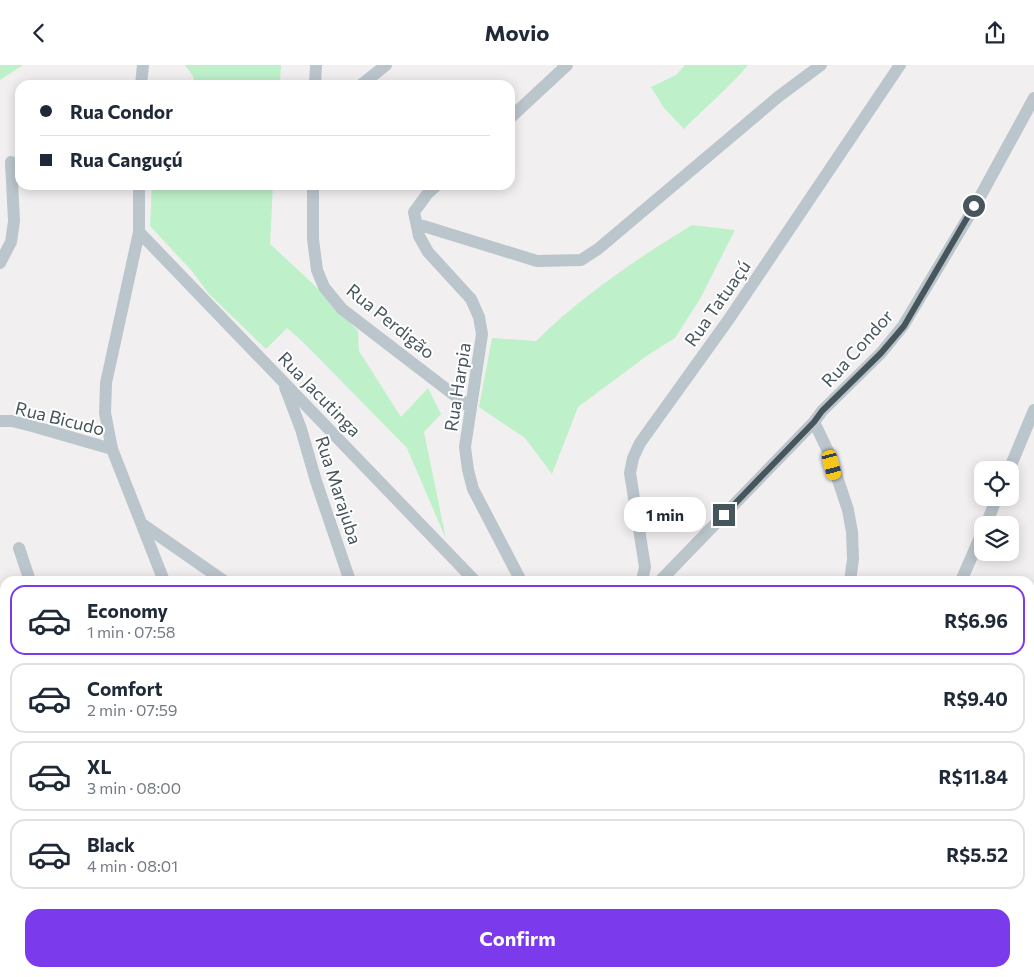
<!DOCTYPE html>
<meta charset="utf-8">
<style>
:root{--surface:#fff;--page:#f6f6f7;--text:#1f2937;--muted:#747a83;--line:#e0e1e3;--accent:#7c3aed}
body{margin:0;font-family:Commissioner,sans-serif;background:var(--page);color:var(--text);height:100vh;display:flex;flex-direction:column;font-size:19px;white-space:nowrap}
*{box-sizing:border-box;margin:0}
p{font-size:16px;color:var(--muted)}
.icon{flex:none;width:28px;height:28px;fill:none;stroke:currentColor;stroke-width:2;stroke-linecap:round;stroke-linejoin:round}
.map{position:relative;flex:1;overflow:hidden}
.panel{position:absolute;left:0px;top:511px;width:1035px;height:401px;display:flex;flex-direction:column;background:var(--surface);border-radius:15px 15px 0 0;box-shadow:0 2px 12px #0003}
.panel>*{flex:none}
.banner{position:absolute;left:15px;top:15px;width:500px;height:110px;border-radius:15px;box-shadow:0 2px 12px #0003;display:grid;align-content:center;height:110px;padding:0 25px;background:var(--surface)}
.controls{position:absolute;left:974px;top:396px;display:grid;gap:10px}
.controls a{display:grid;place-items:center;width:45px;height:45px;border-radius:10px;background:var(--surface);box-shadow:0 2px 12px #0003;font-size:25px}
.end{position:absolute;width:22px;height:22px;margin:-11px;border:6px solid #47565d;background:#fff;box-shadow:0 0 0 2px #fff}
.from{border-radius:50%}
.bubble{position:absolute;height:35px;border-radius:15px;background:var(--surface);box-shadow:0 2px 12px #0003;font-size:16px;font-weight:700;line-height:35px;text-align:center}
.car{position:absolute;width:15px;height:30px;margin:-15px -8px;border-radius:6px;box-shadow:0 0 4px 1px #0007;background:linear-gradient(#f5c518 24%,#345 0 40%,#f5c518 0 76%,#345 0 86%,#f5c518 0)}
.banner b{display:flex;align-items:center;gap:18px;height:48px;font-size:19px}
.banner b+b{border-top:1px solid var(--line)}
.banner i{width:12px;height:12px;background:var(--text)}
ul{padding:9px 0 0;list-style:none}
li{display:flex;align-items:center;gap:15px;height:70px;margin:0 10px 8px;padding:0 15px;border:2px solid var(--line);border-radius:15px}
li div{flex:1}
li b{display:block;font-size:19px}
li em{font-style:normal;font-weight:700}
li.selected{border-color:var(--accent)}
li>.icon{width:45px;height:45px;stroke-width:1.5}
.action{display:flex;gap:10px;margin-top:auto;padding:10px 25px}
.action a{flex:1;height:58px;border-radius:15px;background:var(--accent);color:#fff;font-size:20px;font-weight:700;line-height:58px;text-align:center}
header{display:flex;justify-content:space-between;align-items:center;height:65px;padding:0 25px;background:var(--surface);font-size:22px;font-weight:700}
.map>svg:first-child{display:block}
.green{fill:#bef0ca}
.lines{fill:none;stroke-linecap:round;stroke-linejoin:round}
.minor{stroke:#bbc6cc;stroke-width:12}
.route{stroke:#47565d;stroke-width:6}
.labels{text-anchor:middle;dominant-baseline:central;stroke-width:4;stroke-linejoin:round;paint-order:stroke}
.street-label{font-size:18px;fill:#47565d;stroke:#fff}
</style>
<header><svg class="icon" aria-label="back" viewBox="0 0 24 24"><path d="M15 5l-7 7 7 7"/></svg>Movio<svg class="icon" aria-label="share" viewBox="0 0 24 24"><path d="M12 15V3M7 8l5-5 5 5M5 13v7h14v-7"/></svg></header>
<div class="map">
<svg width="1034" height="912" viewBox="0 0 1034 912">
<rect width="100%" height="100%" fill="#f2eff0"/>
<path class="green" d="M0,0H23L0,15Z
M185,0H281L280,20H195L193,11Z
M685,0H748C729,23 705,42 684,64L664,43L651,22L676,10Z
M152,120H273L270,179L311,217L358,266L359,286L401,352L428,323L441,349L424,367L446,474L407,383L303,277L287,263L266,284L209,229L191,205L150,161Z
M692,160L735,165L700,234L675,273L648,290L578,342L552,409L525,373L479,342L492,273L536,276C582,231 636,194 692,160Z
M519,908H557V912H520Z"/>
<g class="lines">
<path class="minor" d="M141,20L143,0
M315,20L316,0
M361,20L386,0
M510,53L567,0
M139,120V167L106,318L105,348L112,384L164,516
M313,120V174L317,205L324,222L342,244L471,343
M437,120L428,128L414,147L419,171L428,187L471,234L479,252L482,269L465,382L468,405L473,424L521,516
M417,159L537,196L581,195L598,184L778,32L821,0
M139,167L475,516
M0,198L11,177L14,156L11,97
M285,322L301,364L316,416L350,516
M0,356H12L32,361L112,384
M814,357L829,388L848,445L852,467L853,494L850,516
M1009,405L1034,345
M142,459L224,516
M986,460L997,432
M19,483L30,516
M642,516L645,502L630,408L633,393L640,378L729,254L900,0
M660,516L814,357L822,346L881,288L903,261L975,141L1034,33
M961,516L982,468
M1030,629L1034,621
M0,682H5
M1030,703L1034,702
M0,807L5,809
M1030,861L1034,859
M0,908L5,898
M326,908V912
M383,908V912
M458,908L459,912
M143,912L145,908
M624,912L625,908
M825,912L827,908
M954,912L960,908"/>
</g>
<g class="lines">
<path class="route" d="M724,450L814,357L822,346L881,288L904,261L974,141"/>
</g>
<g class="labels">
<g class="street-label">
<text transform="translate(717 238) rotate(-55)">Rua Tatuaçú</text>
<text transform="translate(391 256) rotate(39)">Rua Perdigão</text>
<text transform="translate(857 283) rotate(-48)">Rua Condor</text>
<text transform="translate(457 322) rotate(-81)">Rua Harpia</text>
<text transform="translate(320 329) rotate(46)">Rua Jacutinga</text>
<text transform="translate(60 353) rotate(14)">Rua Bicudo</text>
<text transform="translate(339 425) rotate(72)">Rua Marajuba</text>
</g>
</g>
</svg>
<div class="controls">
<a><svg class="icon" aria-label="locate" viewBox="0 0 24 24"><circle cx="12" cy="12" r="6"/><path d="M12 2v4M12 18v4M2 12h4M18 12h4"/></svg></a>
<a><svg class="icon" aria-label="layers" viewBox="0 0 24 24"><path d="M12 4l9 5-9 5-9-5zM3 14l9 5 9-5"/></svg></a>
</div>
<i class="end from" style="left:974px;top:141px"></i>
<i class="end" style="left:724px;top:450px"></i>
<div class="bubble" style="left:624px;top:432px;width:82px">1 min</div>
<i class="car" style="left:832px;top:400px;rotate:165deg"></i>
<div class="banner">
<b><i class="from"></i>Rua Condor</b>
<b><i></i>Rua Canguçú</b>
</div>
<section class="panel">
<ul>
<li class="selected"><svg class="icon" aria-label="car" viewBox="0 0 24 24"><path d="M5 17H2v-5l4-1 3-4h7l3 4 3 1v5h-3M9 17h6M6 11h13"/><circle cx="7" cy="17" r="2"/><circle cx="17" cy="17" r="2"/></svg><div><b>Economy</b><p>1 min · 07:58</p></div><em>R$6.96</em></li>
<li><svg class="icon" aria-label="car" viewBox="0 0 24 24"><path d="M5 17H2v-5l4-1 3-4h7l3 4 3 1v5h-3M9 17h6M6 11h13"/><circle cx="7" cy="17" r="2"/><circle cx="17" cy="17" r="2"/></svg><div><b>Comfort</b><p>2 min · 07:59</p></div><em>R$9.40</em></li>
<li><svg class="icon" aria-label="car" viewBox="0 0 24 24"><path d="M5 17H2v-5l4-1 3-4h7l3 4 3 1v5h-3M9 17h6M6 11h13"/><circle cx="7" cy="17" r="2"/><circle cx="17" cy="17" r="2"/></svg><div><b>XL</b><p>3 min · 08:00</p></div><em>R$11.84</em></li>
<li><svg class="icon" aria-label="car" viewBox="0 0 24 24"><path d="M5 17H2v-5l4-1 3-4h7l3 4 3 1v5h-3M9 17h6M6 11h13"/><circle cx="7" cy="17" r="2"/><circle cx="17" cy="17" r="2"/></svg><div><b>Black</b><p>4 min · 08:01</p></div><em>R$5.52</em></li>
</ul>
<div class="action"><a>Confirm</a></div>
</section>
</div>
